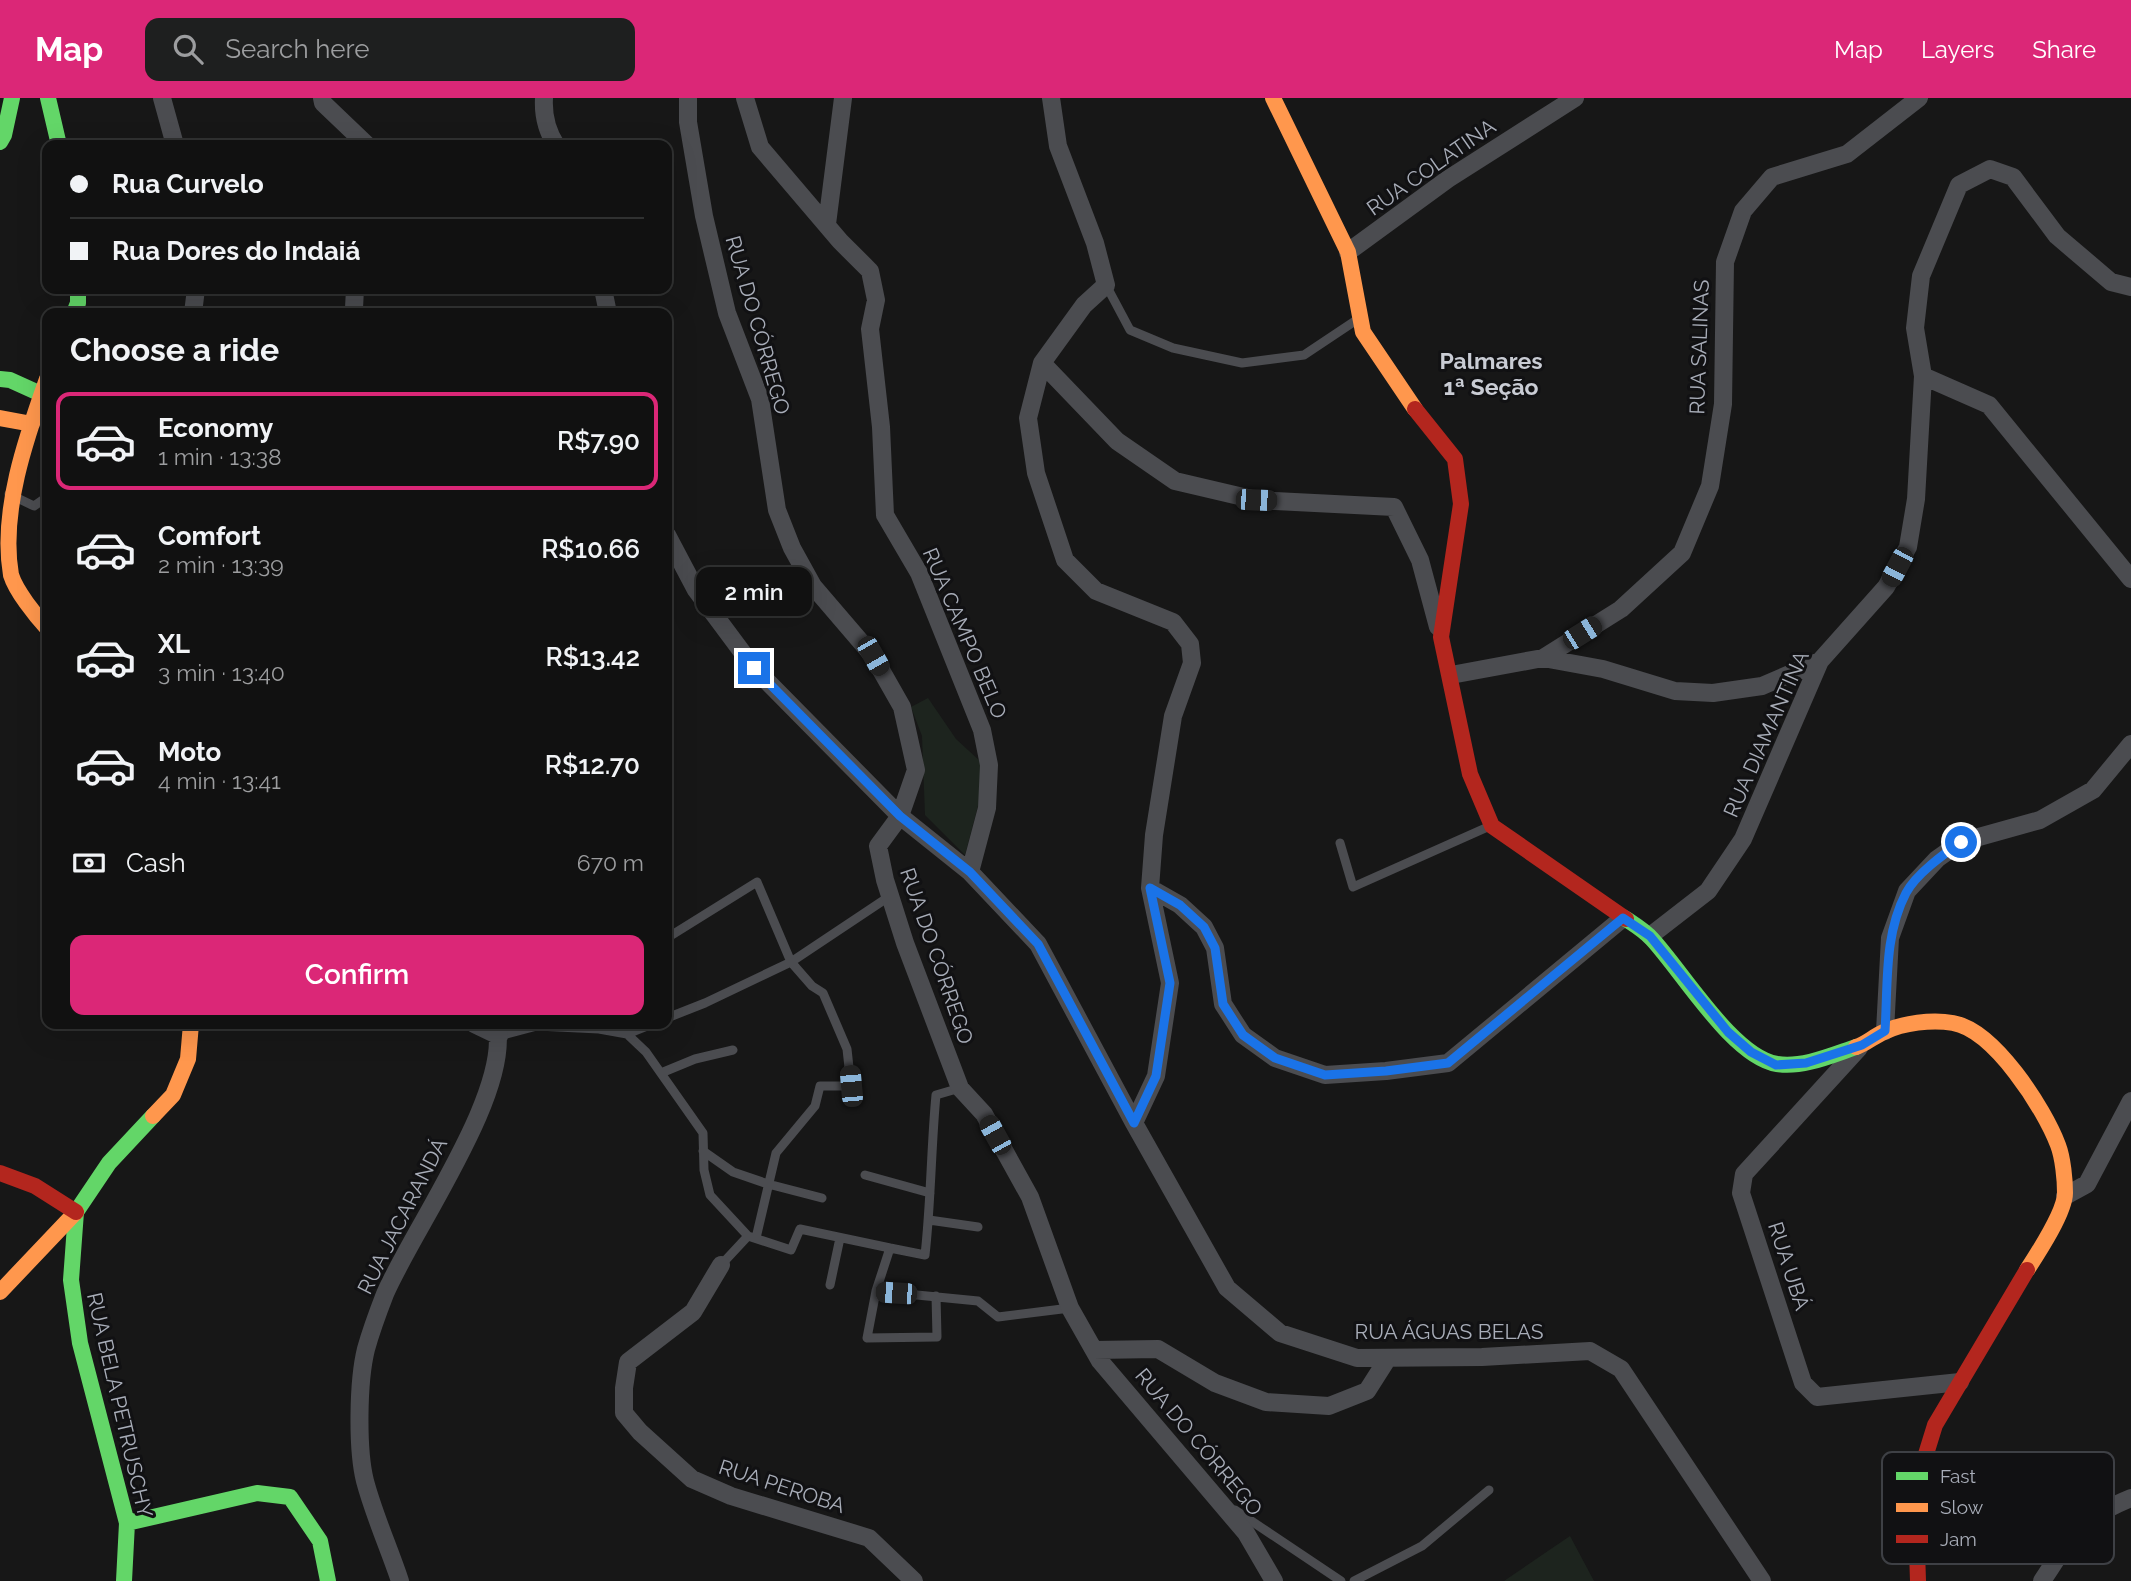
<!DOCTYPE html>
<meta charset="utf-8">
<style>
:root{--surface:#111;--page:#1e1f1f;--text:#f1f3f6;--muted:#9c9d9f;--line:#303131;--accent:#db2777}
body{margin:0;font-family:Raleway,sans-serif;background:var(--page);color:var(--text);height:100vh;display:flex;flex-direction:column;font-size:26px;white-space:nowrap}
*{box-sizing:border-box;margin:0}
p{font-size:23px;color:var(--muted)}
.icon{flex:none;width:38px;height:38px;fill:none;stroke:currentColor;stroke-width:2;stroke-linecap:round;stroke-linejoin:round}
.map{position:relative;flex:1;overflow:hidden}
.sheet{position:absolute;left:42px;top:210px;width:630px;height:721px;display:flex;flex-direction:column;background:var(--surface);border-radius:14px;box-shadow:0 7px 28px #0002,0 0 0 2px var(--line)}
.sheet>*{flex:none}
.guide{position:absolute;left:42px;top:42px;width:630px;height:154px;border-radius:14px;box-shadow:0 7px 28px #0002,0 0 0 2px var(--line);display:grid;align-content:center;height:154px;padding:0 28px;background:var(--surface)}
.end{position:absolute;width:32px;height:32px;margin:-16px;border:9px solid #1a73e8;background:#fff;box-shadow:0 0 0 4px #fff}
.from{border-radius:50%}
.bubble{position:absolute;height:49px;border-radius:14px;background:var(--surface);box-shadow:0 7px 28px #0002,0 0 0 2px var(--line);font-size:23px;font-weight:600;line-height:49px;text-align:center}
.car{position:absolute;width:21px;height:42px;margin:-21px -10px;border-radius:9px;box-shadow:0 0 5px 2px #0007;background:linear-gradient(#222 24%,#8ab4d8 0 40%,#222 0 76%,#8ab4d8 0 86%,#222 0)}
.guide b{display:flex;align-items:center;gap:24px;height:66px;font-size:26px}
.guide b+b{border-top:2px solid var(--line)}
.guide i{width:18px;height:18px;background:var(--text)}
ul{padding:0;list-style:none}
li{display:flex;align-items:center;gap:21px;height:98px;margin:0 14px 10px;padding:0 14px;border:4px solid transparent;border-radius:14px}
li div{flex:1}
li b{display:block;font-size:26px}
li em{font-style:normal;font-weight:600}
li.on{border-color:var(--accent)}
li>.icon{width:63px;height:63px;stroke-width:1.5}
h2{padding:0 28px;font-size:32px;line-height:84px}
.pay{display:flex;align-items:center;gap:18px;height:77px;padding:0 28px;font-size:26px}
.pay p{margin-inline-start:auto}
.primary-button{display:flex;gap:14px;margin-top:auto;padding:14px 28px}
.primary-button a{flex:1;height:80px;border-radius:14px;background:var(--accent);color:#fff;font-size:28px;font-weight:600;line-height:80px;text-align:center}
header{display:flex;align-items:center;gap:42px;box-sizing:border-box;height:98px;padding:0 35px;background:var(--accent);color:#fff}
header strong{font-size:33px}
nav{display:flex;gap:38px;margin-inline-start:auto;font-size:24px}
.search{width:490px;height:63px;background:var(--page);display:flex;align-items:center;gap:18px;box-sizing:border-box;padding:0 24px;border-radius:14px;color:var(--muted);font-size:26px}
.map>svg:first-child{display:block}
.green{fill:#1d241e}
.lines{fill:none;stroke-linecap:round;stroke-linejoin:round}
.lane{stroke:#4b4c50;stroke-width:9}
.street{stroke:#4b4c50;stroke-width:18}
.fast{stroke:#63d668;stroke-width:16}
.slow{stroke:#ff974d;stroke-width:16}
.jam{stroke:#b3261e;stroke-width:16}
.route{stroke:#1a73e8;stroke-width:9}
.labels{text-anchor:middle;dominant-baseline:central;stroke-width:6;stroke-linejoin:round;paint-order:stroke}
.street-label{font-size:21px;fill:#a8adb8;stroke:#111113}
.neighbourhood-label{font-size:23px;font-weight:bold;fill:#c9ccd4;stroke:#111113}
.key{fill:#111113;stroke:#3e4045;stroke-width:2}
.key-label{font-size:19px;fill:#a8adb8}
</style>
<header>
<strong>Map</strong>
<div class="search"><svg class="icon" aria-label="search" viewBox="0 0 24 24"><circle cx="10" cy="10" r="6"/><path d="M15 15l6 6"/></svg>Search here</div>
<nav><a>Map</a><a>Layers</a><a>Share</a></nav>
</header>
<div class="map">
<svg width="2131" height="1483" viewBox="0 0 2131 1483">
<rect width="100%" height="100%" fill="#171717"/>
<path class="green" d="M928,600L956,641L981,664L979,704L965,757L925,717L922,638L911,609Z
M1570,1438L1594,1483H1504Z"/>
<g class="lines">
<path class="lane" d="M1106,187L1130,232L1173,250L1242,265L1304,257L1358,221
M9,396L34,408L47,399
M667,710L668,712
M1340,745L1353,789L1490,728
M667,840L757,784L791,864L812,888L823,895L847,951L851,988H820L815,1008L776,1055L756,1140
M667,920L705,905L791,864L890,798
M627,936L652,926
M499,938L537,928L599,931L627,936L646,954L703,1035L704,1072L710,1097L748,1138L791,1152L800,1131L890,1150L876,1193L978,1203L998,1219L1070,1210
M661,975L695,961L733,952
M703,1053L733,1074L768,1086L822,1100
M865,1077L930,1095
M929,1122L978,1129
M890,1150L925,1157C931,1104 931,1050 936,997L960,990
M721,1167L748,1138
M830,1187L840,1140
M876,1193L867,1240L937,1239L936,1198
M1235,1412L1341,1483
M1354,1483L1422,1448L1489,1392"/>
<path class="street" d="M162,0L175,47
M322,0L323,5L367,47
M544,0C543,17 547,33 556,47
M688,0V24L704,118L727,215L760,301L777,412L792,450L813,488L873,558L902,609L916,672L900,718L878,748L885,782L905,845L960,990L984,1016L1030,1099L1070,1210L1100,1263L1246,1435L1274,1483
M745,0L760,49L840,143L870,173L876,202L870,231L881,329L885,417L919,475L982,632L989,667L987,710L970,774
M1051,0L1058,48L1095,145L1106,187L1084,207L1042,265L1028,320L1036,375L1065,462L1096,493L1173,524L1190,546L1192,565L1173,618L1154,737L1150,790L1170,885L1156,978L1134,1025
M827,126L843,0
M1348,154L1448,81L1575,0
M603,191L608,215
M193,215L196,191
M351,215L354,210L355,191
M1042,265L1117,343L1175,383L1256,402L1394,409L1420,462L1438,529
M1923,278L1989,307L2131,481
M667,437L696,492L754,570L900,718L970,774L1038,846L1134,1025L1227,1190L1280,1235L1357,1260L1482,1259L1590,1253L1621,1271L1762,1483
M1543,560L1603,571L1675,593L1713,595L1762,588L1820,563
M1451,577L1543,560L1621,511L1682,455L1710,388L1723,306L1725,164L1743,113L1772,79L1847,56L1919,0
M1150,790L1180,807L1204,829L1215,850L1223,906L1243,937L1275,960L1325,977L1386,973L1448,965L1623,820
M1650,838L1708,793L1743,741L1820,563L1886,489L1908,449L1916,401L1923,278L1915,230L1921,178L1959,87L1990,71L2013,79L2057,138L2111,184L2131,189
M474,926L499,938
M1885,933L1890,840L1907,793L1937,761L1961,744L2040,722L2093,692L2131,646
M1859,950L1744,1076L1741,1095L1803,1285L1817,1299L1960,1284
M2065,1098L2087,1086L2131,1003
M721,1167L693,1214L628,1264L624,1290V1315L640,1334L692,1381L731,1398L869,1440L914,1483
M1094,1252L1158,1251L1215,1285L1266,1304L1329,1308L1367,1293L1388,1260
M400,1483C389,1450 374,1417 365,1383C357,1351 358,1283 366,1251C371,1233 378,1214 385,1196C413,1131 513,992 496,926
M2042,1483C2072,1438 2079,1421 2131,1400"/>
<path class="fast" d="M48,0L59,47
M0,44L4,37L12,0
M74,215L78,205V191
M0,281L10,282L41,296
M1626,821C1635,827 1645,833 1652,841C1682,873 1733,959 1777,966C1803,970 1832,957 1856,949
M127,1425L257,1395L290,1399L320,1443L328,1483
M124,1483L127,1425L80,1245L71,1182L76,1114L109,1065L153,1018"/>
<path class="slow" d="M1273,0L1348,154L1363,234L1415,311
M47,281C26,340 0,414 11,477C16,493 35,517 47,530
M0,320L32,326
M1856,949C1866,946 1874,938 1884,934C1903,925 1932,921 1953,925C1994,932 2044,1010 2058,1047C2063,1060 2065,1082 2065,1095C2065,1114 2038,1155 2027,1172
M153,1018L173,997L188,961L191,926
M0,1194L76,1114"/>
<path class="jam" d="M1415,311L1455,361L1461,406L1441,539L1470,676L1492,728L1626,821
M0,1075L35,1088L76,1114
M1918,1483L1916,1421L1922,1369L1935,1327L2027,1172"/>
</g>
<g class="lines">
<path class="route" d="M754,570L900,718L970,774L1038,846L1134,1025L1156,978L1170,885L1150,790L1180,807L1204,829L1215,850L1223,906L1243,937L1275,960L1325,977L1386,973L1448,965L1623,820L1650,838L1728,934L1751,954L1776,967L1806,965L1862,947L1885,933C1888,886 1884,837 1906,795C1916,776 1944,756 1961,744"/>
</g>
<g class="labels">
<g class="street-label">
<text transform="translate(1431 69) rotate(-35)">RUA COLATINA</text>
<text transform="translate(758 227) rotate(74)">RUA DO CÓRREGO</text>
<text transform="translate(1699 249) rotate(-88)">RUA SALINAS</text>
<text transform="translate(965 535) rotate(67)">RUA CAMPO BELO</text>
<text transform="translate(1766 636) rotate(-66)">RUA DIAMANTINA</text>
<text transform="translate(937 858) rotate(71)">RUA DO CÓRREGO</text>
<text transform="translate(402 1118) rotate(-63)">RUA JACARANDÁ</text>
<text transform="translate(1789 1168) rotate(72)">RUA UBÁ</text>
<text x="1449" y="1233">RUA ÁGUAS BELAS</text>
<text transform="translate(120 1307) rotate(77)">RUA BELA PETRUSCHY</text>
<text transform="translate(1199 1344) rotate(50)">RUA DO CÓRREGO</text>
<text transform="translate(782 1388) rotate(18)">RUA PEROBA</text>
</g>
<g class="neighbourhood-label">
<text x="1491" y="262">Palmares<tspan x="1491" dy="26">1ª Seção</tspan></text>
</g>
</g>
<rect x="1882" y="1354" width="232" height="112" rx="10" class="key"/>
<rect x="1896" y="1374" width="32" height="8" fill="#63d668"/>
<rect x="1896" y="1405" width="32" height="9" fill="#ff974d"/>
<rect x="1896" y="1437" width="32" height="8" fill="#b3261e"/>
<g class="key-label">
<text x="1940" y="1385">Fast</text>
<text x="1940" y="1416">Slow</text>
<text x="1940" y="1448">Jam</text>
</g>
</svg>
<i class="end from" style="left:1961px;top:744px"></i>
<i class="end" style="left:754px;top:570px"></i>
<div class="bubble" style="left:696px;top:469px;width:116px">2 min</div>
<i class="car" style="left:1256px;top:402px;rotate:92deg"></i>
<i class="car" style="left:1897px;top:469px;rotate:208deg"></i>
<i class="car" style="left:1582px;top:535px;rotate:58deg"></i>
<i class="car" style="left:873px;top:558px;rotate:150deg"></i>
<i class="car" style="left:851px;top:988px;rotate:355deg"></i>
<i class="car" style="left:995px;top:1037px;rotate:331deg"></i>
<i class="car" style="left:896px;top:1195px;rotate:274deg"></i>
<div class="guide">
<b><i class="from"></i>Rua Curvelo</b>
<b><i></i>Rua Dores do Indaiá</b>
</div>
<section class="sheet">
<h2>Choose a ride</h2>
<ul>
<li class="on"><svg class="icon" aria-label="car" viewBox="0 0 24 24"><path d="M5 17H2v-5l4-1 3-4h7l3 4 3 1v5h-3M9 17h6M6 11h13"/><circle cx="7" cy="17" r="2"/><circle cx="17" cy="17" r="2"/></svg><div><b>Economy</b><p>1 min · 13:38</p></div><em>R$7.90</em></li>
<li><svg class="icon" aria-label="car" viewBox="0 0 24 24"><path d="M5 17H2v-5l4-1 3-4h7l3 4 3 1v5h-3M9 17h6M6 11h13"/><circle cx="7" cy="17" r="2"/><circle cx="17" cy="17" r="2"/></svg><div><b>Comfort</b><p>2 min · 13:39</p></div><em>R$10.66</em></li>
<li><svg class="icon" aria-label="car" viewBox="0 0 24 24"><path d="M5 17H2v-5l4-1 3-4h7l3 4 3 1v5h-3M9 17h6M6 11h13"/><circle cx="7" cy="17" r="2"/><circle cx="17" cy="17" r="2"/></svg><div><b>XL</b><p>3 min · 13:40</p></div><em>R$13.42</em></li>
<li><svg class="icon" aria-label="car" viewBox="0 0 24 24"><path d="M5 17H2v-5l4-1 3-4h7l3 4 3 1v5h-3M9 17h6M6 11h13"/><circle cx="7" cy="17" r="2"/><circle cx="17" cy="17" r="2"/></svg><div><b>Moto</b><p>4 min · 13:41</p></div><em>R$12.70</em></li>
</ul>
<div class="pay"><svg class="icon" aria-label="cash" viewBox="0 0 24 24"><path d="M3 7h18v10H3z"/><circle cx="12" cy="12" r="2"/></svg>Cash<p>670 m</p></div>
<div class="primary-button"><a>Confirm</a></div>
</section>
</div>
